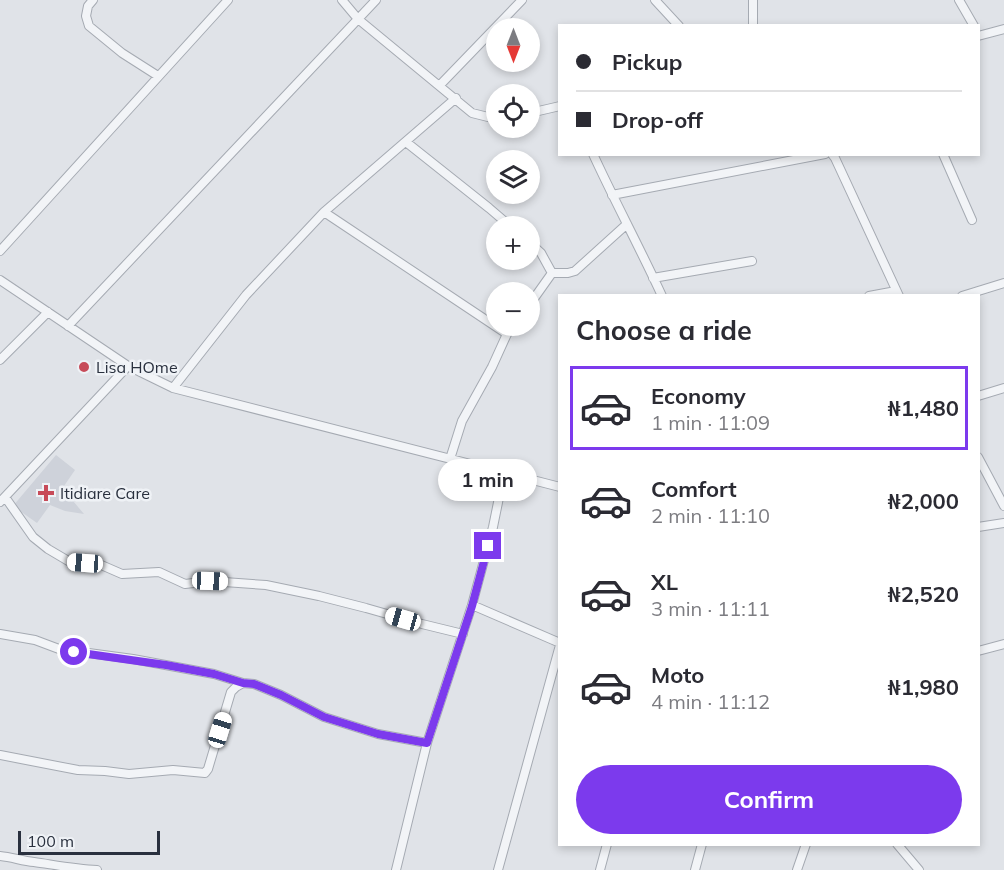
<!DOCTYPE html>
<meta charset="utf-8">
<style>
:root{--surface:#fff;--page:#f7f7f7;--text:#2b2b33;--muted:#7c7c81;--line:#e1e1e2;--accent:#7c3aed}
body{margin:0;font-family:Mulish,sans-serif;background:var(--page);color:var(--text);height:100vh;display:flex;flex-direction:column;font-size:22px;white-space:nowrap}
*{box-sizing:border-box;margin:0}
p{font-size:20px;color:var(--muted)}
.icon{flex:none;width:33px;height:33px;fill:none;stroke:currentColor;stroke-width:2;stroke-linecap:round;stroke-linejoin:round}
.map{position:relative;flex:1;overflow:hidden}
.drawer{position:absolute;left:558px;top:294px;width:422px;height:552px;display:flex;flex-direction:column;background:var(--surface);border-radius:0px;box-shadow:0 3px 9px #0003}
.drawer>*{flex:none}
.banner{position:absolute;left:558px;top:24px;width:422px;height:132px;border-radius:0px;box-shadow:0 3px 9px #0003;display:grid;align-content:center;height:132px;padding:0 18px;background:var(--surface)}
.needle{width:39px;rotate:180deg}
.controls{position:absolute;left:486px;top:18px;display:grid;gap:12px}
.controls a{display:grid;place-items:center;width:54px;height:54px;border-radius:50%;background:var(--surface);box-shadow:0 3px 9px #0003;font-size:30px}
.scale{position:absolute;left:18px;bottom:15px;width:142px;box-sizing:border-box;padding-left:6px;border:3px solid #29303e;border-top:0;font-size:16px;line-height:21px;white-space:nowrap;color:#29303e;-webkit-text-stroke:4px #eff2f6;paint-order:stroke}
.end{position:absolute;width:27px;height:27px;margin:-14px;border:8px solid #7c3aed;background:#fff;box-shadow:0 0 0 3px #fff}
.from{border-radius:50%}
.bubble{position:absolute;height:42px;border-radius:21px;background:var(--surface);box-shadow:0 3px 9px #0003;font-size:20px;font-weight:700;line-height:42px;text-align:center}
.car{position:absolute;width:18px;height:36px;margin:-18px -9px;border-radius:8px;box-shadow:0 0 4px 2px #0007;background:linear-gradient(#fff 24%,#345 0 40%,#fff 0 76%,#345 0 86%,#fff 0)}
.banner b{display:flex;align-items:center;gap:21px;height:57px;font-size:22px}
.banner b+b{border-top:2px solid var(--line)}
.banner i{width:15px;height:15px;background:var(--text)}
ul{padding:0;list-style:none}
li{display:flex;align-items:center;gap:18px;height:84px;margin:0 12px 9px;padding:0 6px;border:3px solid transparent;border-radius:0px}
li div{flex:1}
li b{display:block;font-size:22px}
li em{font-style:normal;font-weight:700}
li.current{border-color:var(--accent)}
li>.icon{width:54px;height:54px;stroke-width:1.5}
h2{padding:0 18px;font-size:27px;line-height:72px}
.primary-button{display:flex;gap:12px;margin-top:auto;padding:12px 18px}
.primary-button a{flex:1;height:69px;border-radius:36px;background:var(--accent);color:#fff;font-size:24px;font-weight:700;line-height:69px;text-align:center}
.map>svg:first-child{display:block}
.built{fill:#ced2da}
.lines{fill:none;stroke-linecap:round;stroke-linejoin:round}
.minor-casing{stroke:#a5aab2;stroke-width:10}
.minor{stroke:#f2f4f7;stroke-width:8}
.route{stroke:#7c3aed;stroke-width:8}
.poi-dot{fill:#c74b59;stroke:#eff2f6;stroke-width:2}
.labels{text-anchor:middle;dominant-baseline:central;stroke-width:5;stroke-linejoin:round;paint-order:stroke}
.poi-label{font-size:16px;fill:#29303e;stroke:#eff2f6;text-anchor:start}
</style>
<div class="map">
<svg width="1004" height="870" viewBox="0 0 1004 870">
<rect width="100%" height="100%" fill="#e0e3e8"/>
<path class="built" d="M56,455L75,470L64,486L73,501L84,514L65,511L50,505L37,523L13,506Z"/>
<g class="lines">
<defs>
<path id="minor" d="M93,0L88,6L86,16L89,26L122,53L158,76
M342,0L358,19L472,113L488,117L496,116
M655,0L679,26
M753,0V26
M959,0L974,26
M978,36L1004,29
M440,85L522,0
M530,113L560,106
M406,142L489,208L510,226
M593,154C615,202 640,248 662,296
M832,154L835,158L899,296
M943,154L972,220
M612,195L825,154
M324,212L507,334
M530,243L541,253L552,273
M0,251L228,0
M552,273H568L575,271L627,224
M653,278L752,261
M0,280L128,366L173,388L560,487
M869,296L896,291
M962,296L1004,283
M530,304L552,273
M68,326L376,0
M0,360L48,312
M173,388L246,295L324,212L456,98
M978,396L1004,388
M978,457L1004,506
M450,459L462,421L492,367L507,334L514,326
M5,497L33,537L48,549L70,562L99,564L122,574L159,572L185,584L210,581L266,585L319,596L366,608L422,624L463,634
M0,502L128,366
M978,527L1004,523
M472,605L560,643
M0,634L35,640L59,649L133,659L214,674L243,683
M978,651L1004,644
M0,755L78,770L105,771L129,774L173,770L205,773L208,769L231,692L236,687L243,683L254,684L281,695L324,717L378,734L427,743
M897,844L919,870
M0,856C12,857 22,861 34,862C55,865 76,869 97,870
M396,870L427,743L472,605L493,527L504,473
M498,870L560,645
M600,870L607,844
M695,870L702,844
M797,870L806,844"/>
</defs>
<use href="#minor" class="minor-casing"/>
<use href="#minor" class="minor"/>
</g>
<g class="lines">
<path class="route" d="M74,652L166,665L214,674L243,683L254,684L281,695L324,717L378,734L427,743L472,606L488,546"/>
</g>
<g class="poi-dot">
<circle cx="84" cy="367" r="6"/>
<path d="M43 484h6v6h6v6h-6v6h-6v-6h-6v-6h6z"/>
</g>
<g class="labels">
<g class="poi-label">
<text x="96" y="367">Lisa HOme</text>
<text x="60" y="493">Itidiare Care</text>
</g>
</g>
</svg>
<div class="controls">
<a><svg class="needle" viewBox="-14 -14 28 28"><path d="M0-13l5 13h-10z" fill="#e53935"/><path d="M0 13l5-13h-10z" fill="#7c7c81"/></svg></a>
<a><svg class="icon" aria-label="locate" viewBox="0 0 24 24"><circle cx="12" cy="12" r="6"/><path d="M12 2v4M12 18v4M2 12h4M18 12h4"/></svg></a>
<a><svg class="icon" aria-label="layers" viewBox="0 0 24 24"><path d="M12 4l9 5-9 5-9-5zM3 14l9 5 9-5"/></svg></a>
<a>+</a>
<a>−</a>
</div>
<div class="scale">100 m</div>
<i class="end from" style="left:74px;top:652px"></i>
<i class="end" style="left:488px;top:546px"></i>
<div class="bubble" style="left:438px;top:459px;width:99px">1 min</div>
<i class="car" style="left:85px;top:563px;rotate:274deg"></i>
<i class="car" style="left:210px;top:581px;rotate:92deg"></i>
<i class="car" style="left:403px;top:619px;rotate:286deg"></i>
<i class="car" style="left:220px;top:730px;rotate:17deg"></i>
<div class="banner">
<b><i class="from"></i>Pickup</b>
<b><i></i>Drop-off</b>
</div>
<section class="drawer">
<h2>Choose a ride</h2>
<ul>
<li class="current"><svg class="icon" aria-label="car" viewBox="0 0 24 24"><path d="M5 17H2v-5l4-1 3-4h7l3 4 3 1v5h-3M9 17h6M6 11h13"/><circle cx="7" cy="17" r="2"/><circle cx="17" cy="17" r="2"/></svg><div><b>Economy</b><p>1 min · 11:09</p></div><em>₦1,480</em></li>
<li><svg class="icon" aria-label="car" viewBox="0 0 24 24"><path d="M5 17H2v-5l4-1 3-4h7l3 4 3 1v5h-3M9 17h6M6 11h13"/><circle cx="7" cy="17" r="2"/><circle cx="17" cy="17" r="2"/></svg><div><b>Comfort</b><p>2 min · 11:10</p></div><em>₦2,000</em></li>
<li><svg class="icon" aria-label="car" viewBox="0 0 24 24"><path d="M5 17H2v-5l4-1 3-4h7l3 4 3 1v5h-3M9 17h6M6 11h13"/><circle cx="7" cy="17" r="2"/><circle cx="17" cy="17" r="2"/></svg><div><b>XL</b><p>3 min · 11:11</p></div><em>₦2,520</em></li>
<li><svg class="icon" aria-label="car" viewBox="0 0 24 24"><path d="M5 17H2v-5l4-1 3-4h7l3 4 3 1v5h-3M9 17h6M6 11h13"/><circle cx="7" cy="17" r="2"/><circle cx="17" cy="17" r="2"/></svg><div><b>Moto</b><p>4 min · 11:12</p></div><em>₦1,980</em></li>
</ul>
<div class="primary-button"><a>Confirm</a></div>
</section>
</div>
